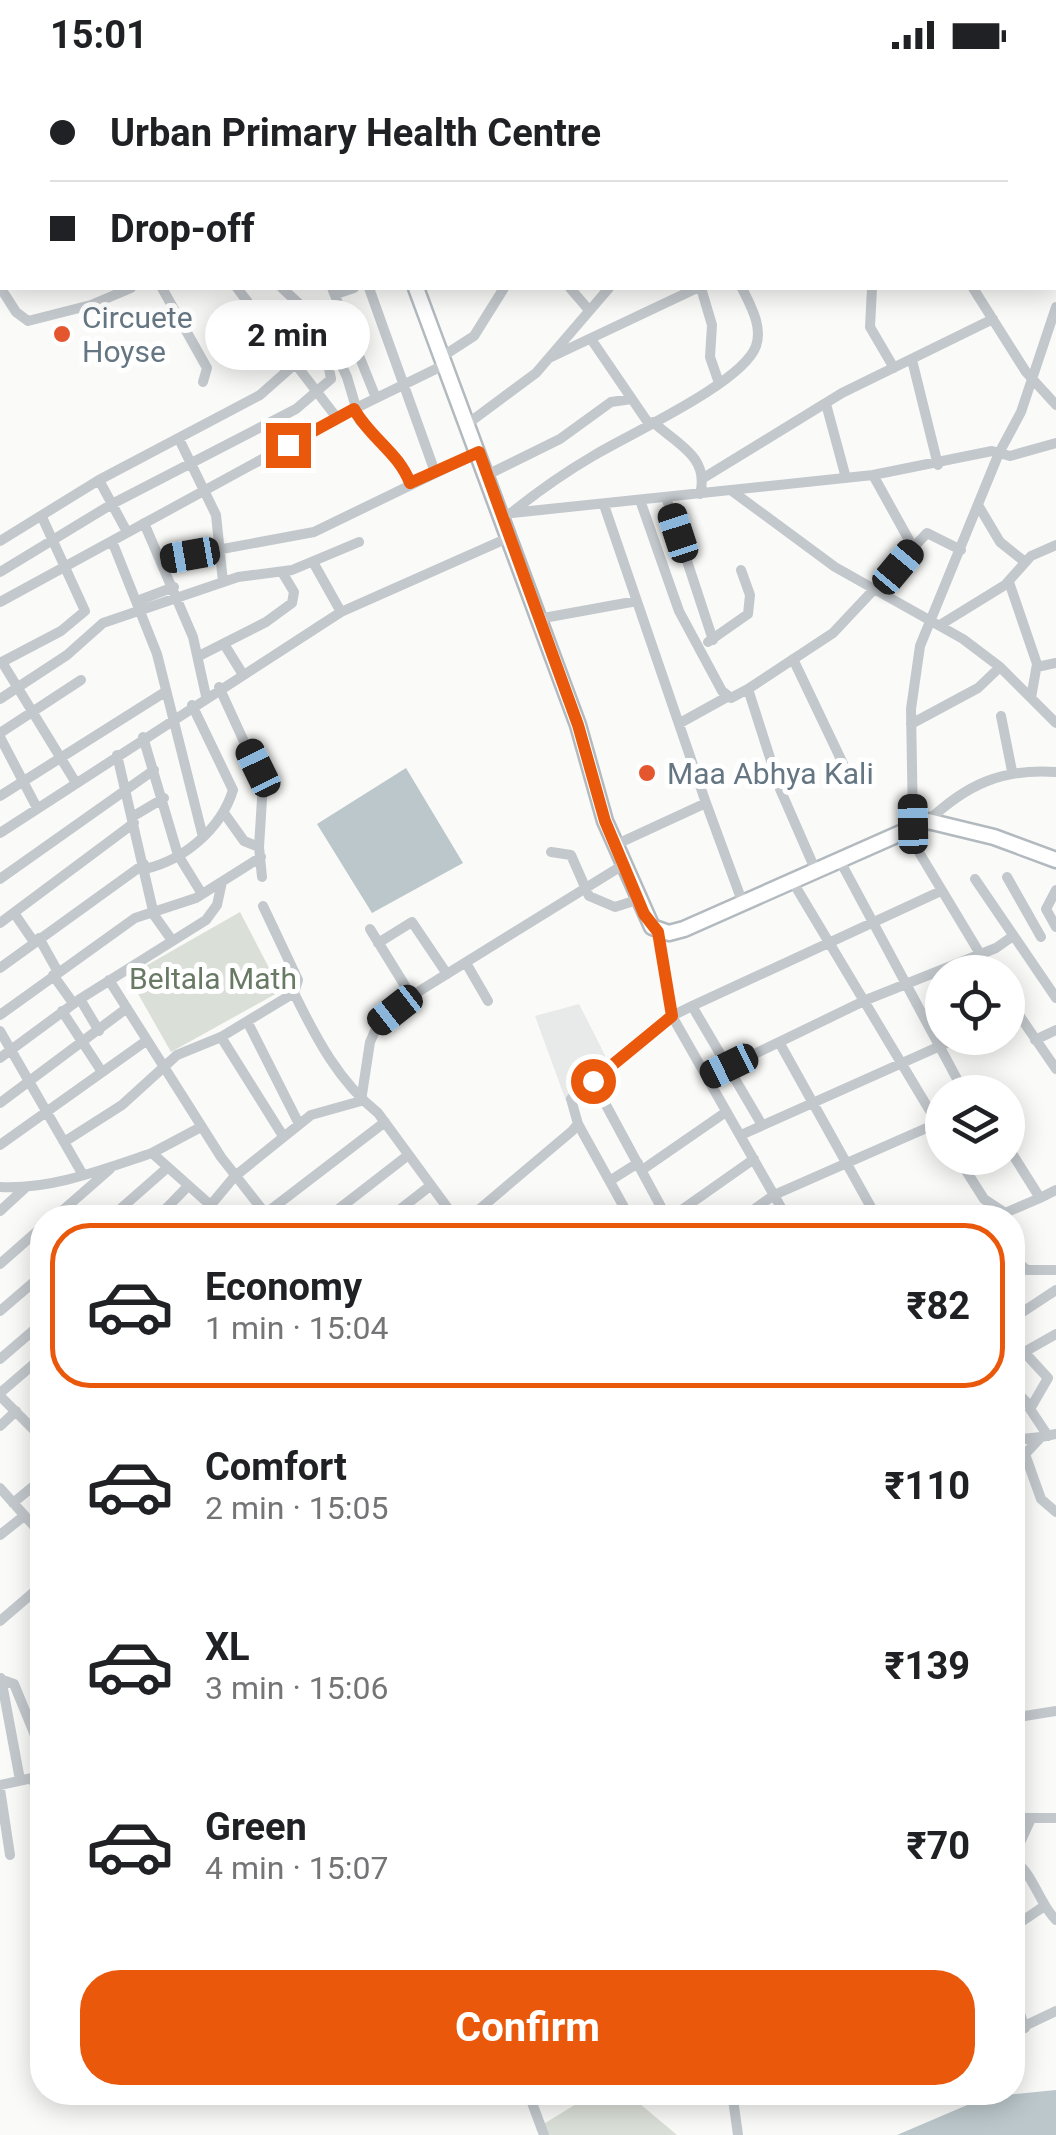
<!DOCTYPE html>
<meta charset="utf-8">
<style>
:root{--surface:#fff;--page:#f2f2f2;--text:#202124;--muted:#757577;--line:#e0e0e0;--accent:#ea580c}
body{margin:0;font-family:Roboto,sans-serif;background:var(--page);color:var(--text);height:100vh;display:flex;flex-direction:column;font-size:38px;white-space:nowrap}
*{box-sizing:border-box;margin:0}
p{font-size:32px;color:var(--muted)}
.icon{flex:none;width:55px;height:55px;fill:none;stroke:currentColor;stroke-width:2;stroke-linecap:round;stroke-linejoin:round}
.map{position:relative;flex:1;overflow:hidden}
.drawer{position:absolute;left:30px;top:1135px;width:995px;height:900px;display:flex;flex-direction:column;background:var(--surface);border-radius:40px;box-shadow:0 5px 25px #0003}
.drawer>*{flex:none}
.hud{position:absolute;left:0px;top:0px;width:1058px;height:220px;box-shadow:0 5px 25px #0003;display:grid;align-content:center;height:220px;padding:0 50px;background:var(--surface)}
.buttons{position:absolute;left:925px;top:885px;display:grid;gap:20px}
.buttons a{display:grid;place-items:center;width:100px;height:100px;border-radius:50%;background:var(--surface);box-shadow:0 5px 25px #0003;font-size:50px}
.end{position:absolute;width:45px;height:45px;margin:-22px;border:12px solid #ea580c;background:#fff;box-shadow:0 0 0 5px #fff}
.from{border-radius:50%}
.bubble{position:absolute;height:70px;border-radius:35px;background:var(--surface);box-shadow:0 5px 25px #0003;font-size:32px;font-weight:700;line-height:70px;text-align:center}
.car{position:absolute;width:30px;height:60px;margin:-30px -15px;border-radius:12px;box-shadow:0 0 8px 2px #0007;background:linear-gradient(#222 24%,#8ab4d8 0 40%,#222 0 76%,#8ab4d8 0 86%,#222 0)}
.hud b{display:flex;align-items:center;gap:35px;height:95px;font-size:38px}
.hud b+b{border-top:2px solid var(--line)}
.hud i{width:25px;height:25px;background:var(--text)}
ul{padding:18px 0 0;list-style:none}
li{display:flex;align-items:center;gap:30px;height:165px;margin:0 20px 15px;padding:0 30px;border:5px solid transparent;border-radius:40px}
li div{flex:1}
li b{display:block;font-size:38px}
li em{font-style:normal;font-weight:700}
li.on{border-color:var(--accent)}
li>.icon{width:90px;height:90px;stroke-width:1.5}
.button{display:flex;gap:20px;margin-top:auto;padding:20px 50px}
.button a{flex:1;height:115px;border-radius:40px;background:var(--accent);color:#fff;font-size:40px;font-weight:700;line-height:115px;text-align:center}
.status{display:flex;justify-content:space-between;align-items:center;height:70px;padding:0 50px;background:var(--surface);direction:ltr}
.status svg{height:28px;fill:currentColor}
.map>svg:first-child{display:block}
.built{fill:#e8e9e9}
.green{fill:#dadfd7}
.water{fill:#bbc7cb}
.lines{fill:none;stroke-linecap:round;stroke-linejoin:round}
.secondary-casing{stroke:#b3babf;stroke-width:19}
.street{stroke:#c3c8cc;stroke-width:10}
.secondary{stroke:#fff;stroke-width:14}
.route{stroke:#ea580c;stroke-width:12}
.poi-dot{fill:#e4572e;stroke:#fff;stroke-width:4}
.labels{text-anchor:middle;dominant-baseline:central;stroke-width:10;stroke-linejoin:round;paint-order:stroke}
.poi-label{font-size:30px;fill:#657683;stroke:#fff;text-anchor:start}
.park-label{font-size:30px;fill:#687a64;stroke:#fff}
</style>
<div class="status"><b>15:01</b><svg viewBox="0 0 49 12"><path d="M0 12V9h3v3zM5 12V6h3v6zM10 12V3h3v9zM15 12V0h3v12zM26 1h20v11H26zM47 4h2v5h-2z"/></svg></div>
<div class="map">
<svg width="1056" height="2065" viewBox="0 0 1056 2065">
<rect width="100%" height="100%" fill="#fafaf8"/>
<path class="built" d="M579,934L609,993L566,1031L535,946Z"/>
<path class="green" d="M240,842L281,921L171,982L128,906Z
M594,2023H627L677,2065H544L542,2055Z"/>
<path class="water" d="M406,698L463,793L372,843L317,754Z
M1056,2020V2065H897L986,2027Z"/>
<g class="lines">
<defs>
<path id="secondary" d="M336,0L337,2
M416,218L578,655L605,751L652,857L669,863L684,859L928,751L994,767L1056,790"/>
</defs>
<use href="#secondary" class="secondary-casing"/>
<path class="street" d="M22,0L23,2
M59,0L60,2
M109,0L110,2
M392,0L393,2
M447,0L450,2
M700,0V2
M734,0V2
M894,0L896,2
M1033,0L1035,2
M120,2L125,0
M264,2L270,0
M365,2L370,0
M525,2L527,0
M578,2L580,0
M853,2L856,0
M1049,2L1052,0
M0,19L2,26
M1055,90H1056
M0,92L2,91
M1055,205L1056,206
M0,217L16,242L28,251L91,235L131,218
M162,218L207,298L203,312
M237,218L337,348
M282,218L323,256L347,307L360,351L399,391L410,413
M332,218L376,328
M369,218L435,402
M570,218L588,239
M701,218L712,255L710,287L719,313
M872,218L870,257L894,298
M973,218L1026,302L1056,335
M336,224L354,218
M591,269L649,354
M226,284L247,233
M443,286L474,266L504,218
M549,288L697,218
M912,290L938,395
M826,334L846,408
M470,352L536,303L609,218
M653,352C677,374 710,387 700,424
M179,369L216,445L223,512
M487,405L560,369L611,332L632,329
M873,405L914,479
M705,407L842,323L993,249
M99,410L127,462
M732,421L835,497L963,569L1000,597L1056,653
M666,427L713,570
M640,430L679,541L722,621L731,628L748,619L780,719L815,799
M604,435L706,733
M978,435L1000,472L1025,492
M511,443C537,422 564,403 593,386C629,364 743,313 756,276C763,256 750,235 742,218
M502,444L873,405L992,381L1010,386L1056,373
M144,453L193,567L206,626
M0,471L99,410L260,325L295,294
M112,471L157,584L203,767
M163,490L314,462L479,382
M313,492L341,542
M0,502L112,434L296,339L331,309L329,298L339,291
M1009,512L1037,594L1031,628
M137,531L174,517
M0,532L354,339L446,294
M538,549L637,531
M940,555L1005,515L1031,486L1056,475
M708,572L748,544L750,525L741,500
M224,574L242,603
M199,586L266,552L292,533L294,522L282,502
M793,589L847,702
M2,592L76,713
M0,593L61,561L85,541L42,447
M1037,597L1056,593
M219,617L263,713L259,777L262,807
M748,619L833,563L927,463L961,480
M0,629L67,585L103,553L238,507L292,500L359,472
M1001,646L1012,701
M680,653L727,627
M911,654L978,618L1000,597
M0,663L81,610
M0,667L37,738
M143,667L178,785L202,824
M117,685L154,845L171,869
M0,726L165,622
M224,743L244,771L259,777
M132,747L164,728
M928,751C966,715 1002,698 1056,702
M913,754L911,639L920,576L999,383L1021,342L1056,237
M905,759L991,902
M0,763L341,542L510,467
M615,775L706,733L742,831
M551,782L571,785L589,826L615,837L637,830
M839,789L964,1022
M145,799C184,790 221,759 233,720L192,635
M1007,807L1041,867
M0,809L154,700
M791,809L942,1061
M975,809L1056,928
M1056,820L1046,839L1056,857
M14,843L34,872
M0,853L134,753
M370,859L412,927
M39,868L58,902
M378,873L412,852L447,904
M466,893L488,931
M0,898L144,794
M53,905L73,933
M109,910L221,1087L265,1143
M294,923C316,968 339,1012 378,1043L455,1148
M80,929L99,961
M1008,929L1056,999
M692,936L941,821
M62,941L102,1002
M0,945L135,848L196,828L261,787
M248,953L299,1054
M0,961L83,1105
M221,967L283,1066
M1035,970L1056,960
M779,972L877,1148
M0,988L80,929L206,850L217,835L222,812
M707,1007L866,930L996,878L1013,866
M593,1011L667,1148
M0,1033L127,938
M578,1054L630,1148
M762,1055L692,936L672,946L787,1148
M741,1065L958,968
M64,1072L122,1035L177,985L221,967L294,923L298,910L263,836
M0,1075L146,971
M152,1083L201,1057
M958,1088L984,1129L1005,1143L1040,1128L1008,1077
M642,1100L726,1042
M611,1110L638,1093
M0,1117C51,1120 104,1099 152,1083L225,1148
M1040,1128L1056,1120
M0,1141L25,1118
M261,1147L385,1052
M54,1148L110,1099
M110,1148L167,1098
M157,1148L188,1116
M200,1148L234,1107L311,1045L361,1031L370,972L379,952L421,920L623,795
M327,1148L407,1086
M389,1148L430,1116
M469,1148L572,1061L578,1054L571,1029L576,1023L672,946L658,862
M670,1148L754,1089
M742,1148L774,1125L938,1053
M1012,1188L1027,1200H1056
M0,1194L42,1157
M1012,1211L1024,1198
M0,1241L42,1205
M1012,1249L1056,1220
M1024,1282L1048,1308L1030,1339L1048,1366
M0,1289L42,1253
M1012,1289L1056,1264
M1012,1317L1031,1337
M0,1323L42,1287
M0,1326L42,1368
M0,1356L16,1341
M1012,1370L1041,1367
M1026,1387L1041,1429L1056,1442
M1012,1398L1041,1367L1056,1364
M0,1418L42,1465
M13,1433L42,1409
M0,1465L24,1446
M0,1551L42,1515
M1,1608L20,1710
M0,1609L14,1614L37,1670
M1012,1648L1056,1641
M0,1715L32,1708L42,1731
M0,1719L10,1785
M1012,1748H1056
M1030,1751L1012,1790C1032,1799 1039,1834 1056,1850
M1012,1858L1043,1837
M1012,1920L1025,1958
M1012,1962L1056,1941
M528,2022L544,2065
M732,2022L738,2065"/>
<use href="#secondary" class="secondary"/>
</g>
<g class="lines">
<path class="route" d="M288,375L354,339C370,368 399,383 410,413L479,382L578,655L605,751L644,844L658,862L672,946L593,1011"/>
</g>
<g class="poi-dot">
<circle cx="62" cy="264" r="10"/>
<circle cx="647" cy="703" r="10"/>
</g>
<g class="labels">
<g class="poi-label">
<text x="82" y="247">Circuete<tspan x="82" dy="34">Hoyse</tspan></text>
<text x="667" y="703">Maa Abhya Kali</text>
</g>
<g class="park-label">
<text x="213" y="908">Beltala Math</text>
</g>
</g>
</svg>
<div class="buttons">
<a><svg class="icon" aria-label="locate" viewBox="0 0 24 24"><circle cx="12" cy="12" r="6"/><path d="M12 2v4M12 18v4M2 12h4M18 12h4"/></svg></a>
<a><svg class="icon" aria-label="layers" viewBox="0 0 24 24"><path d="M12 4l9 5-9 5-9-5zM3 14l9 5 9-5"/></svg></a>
</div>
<i class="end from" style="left:593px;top:1011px"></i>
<i class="end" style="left:288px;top:375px"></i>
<div class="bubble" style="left:205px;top:230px;width:165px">2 min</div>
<i class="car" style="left:678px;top:463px;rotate:342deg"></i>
<i class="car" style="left:190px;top:485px;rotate:260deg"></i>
<i class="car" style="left:898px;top:497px;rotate:40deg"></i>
<i class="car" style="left:258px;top:698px;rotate:334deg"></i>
<i class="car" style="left:913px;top:754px;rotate:359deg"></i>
<i class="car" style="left:395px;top:940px;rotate:232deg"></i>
<i class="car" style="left:729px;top:996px;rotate:244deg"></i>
<div class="hud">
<b><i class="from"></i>Urban Primary Health Centre</b>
<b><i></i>Drop-off</b>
</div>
<section class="drawer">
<ul>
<li class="on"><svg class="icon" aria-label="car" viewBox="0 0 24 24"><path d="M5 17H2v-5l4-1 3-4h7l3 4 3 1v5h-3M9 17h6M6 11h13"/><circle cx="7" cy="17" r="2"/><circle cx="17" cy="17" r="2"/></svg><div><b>Economy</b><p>1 min · 15:04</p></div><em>₹82</em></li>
<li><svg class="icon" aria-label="car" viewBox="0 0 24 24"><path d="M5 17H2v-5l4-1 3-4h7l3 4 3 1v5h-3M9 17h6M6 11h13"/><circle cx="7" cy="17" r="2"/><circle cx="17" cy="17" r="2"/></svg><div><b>Comfort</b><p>2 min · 15:05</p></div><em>₹110</em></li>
<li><svg class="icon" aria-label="car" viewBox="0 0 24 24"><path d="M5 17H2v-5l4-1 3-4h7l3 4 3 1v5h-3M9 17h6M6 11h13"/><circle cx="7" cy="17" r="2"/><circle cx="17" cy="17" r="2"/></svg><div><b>XL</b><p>3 min · 15:06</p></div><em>₹139</em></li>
<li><svg class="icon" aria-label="car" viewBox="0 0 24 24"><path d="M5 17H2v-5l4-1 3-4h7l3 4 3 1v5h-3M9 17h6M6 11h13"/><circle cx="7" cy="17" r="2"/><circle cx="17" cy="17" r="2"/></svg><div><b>Green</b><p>4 min · 15:07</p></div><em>₹70</em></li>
</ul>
<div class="button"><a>Confirm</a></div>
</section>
</div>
